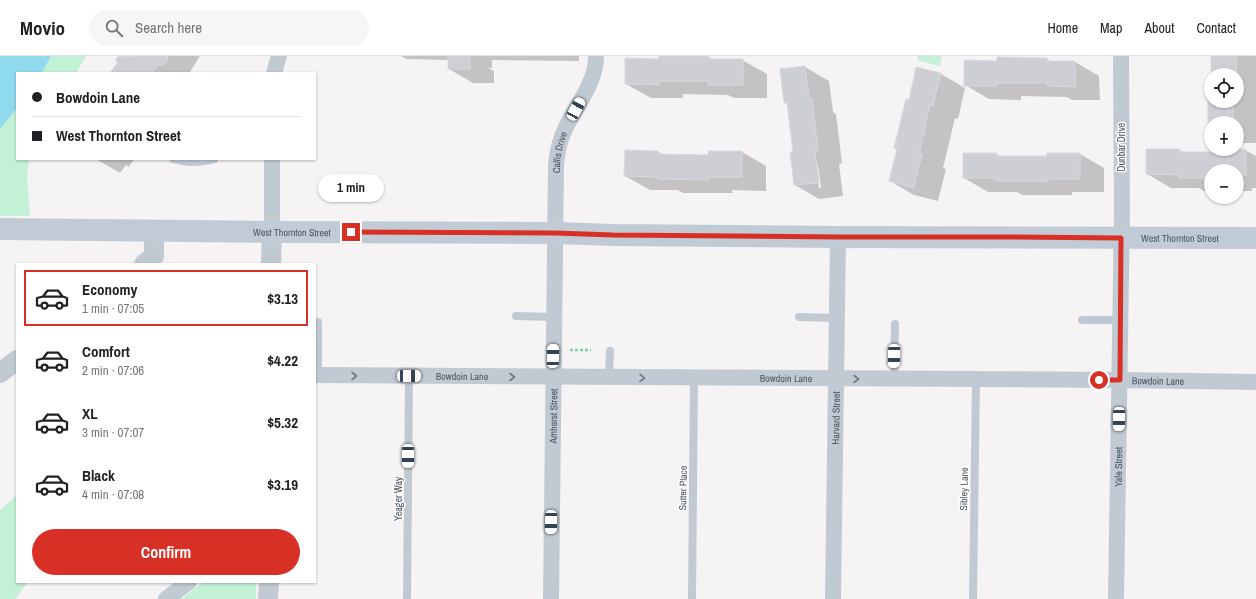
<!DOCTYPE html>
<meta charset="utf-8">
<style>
:root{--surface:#fff;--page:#f6f6f6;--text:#202124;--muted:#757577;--line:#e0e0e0;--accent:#d93025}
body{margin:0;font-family:"Archivo Narrow",sans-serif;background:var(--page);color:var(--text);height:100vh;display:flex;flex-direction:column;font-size:15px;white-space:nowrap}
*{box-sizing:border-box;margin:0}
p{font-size:13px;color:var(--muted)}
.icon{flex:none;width:22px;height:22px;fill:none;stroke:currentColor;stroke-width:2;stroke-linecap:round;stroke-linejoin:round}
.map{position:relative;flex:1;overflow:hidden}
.details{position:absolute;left:16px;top:207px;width:300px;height:320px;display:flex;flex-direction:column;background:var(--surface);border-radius:0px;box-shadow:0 1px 3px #0004}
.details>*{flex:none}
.top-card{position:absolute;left:16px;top:16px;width:300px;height:88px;border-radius:0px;box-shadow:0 1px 3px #0004;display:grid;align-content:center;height:88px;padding:0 16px;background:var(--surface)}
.fabs{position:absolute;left:1204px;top:12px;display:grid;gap:8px}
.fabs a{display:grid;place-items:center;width:40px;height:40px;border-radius:50%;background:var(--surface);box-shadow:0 1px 3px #0004;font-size:20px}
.end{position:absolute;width:18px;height:18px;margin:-9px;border:5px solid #d93025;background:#fff;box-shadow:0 0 0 2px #fff}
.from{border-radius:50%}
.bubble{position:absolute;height:28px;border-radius:14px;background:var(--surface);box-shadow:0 1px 3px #0004;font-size:13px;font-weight:800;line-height:28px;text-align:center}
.car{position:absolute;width:12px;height:24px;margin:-12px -6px;border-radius:5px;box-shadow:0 0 3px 1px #0007;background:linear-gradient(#fff 24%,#345 0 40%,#fff 0 76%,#345 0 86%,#fff 0)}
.top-card b{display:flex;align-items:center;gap:14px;height:38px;font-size:15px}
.top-card b+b{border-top:1px solid var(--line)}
.top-card i{width:10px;height:10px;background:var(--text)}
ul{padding:7px 0 0;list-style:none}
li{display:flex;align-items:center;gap:12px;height:56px;margin:0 8px 6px;padding:0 8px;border:2px solid transparent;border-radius:0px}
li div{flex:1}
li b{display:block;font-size:15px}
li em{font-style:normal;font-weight:800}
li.on{border-color:var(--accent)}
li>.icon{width:36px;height:36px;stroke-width:1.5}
.primary-button{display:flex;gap:8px;margin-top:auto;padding:8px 16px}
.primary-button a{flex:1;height:46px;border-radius:24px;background:var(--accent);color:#fff;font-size:16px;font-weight:800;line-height:46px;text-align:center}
header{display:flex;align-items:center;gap:24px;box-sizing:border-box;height:56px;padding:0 20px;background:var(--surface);border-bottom:1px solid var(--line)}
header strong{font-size:19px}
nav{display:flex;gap:22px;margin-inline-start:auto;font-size:14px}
.search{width:280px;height:36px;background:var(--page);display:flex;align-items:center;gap:10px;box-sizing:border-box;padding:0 14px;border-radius:22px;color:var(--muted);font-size:15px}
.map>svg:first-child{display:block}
.green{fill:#c3f1d5}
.water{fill:#90daee}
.shadow{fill:#0003;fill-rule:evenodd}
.building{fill:#cdcfd5;stroke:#d7d9de}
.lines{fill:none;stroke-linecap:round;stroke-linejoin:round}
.path{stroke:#7ad0a6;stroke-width:2.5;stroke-dasharray:3 2;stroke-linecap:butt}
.service{stroke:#c1cad2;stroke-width:8}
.minor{stroke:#c1cad2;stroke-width:16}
.tertiary{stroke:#c1cad2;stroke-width:20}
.secondary{stroke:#c1cbd6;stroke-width:22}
.oneway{stroke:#6e7983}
.route{stroke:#d93025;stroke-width:5}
.labels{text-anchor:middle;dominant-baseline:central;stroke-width:3;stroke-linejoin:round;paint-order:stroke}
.street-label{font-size:10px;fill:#4a5661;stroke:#fff}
</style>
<header>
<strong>Movio</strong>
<div class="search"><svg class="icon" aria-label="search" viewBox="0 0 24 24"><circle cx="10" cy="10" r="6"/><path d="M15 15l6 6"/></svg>Search here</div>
<nav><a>Home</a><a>Map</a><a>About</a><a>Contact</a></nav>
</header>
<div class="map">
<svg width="1256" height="543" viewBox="0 0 1256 543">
<rect width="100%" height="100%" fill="#f5f3f3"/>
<path class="green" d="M51,0H86L76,17H42Z
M918,0H942L940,10L917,4Z
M17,52V103H29L27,120L30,160H0V73Z
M17,439V526H28L15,543H0V454Z
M204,526H256V543H181Z"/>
<path class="water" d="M0,0H51L42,17H17V52L0,73Z"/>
<path class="shadow" d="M120,0H127L131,2L132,0H200L190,16L192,17H112L119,5L117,4Z
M401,0H579V5L492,4V12H488L494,15V27H473L449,13V4L406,3Z
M660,0L709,1L714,4H742L767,18V42H734L728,39L683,38V42H651L626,28L659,4Z
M1212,0H1256V87H1237V67H1211V74L1208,73L1211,41V45H1237V19H1212Z
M998,2L1047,3L1052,6H1075L1099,20L1100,44H1072L1067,41L1021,40V44L989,43L965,29L998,6Z
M805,11L829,25L833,56L836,58L842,107L839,108L843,140L819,143L795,129L794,97L788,48L785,46ZM816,109H818L821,131L819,132Z
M941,18L965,32L958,63L955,62L943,112L946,113L938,145L914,139L890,125L898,94L895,92L909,45Z
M1179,94L1185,97H1229L1245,94L1256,100V132H1252V135H1237V115H1211V135H1204L1199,132H1171L1147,118Z
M626,95L658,96L664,99L709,100L710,96H742L766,110V135L732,134L733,137H683L678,134H650L625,120Z
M997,98L1002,101H1048L1080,98L1104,112V136H1072V139H1022L1017,136H988L964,122Z
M96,103H134L129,111L126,109L120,117Z"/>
<path class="building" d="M119,0L130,1L131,0H168L167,1L168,2L164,9L162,8L161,10L158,8L153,17H110L118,6L115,4Z
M448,0H470V13H448Z
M659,0H709V3H743V29H708V25H659V29L625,28V2L658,3Z
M1211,0H1237L1236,19H1211Z
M997,1L1047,2V5H1075L1076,31L1047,30V27H997V30H964V4L997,5Z
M805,10L809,43H812L818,94H815L819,127L794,129L790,96H793L787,47H784L780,13Z
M916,11L941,17L933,50L930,49L920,94L919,98H922L914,132L889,125L897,93L894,92L906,43L909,44Z
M1208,40H1211V45H1233V67H1211V74H1208Z
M1146,93H1180V96H1228V93H1246V119H1237V115H1211V122H1179V119L1146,118Z
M625,94L658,95V98L708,99L709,95H742V121H708L709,124L658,123V121L624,120Z
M963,97H997V100H1047V97H1080V123H1048V125H996V122H963Z"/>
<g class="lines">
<path class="path" d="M570,294H591"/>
<path class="service" d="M173,103C190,107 198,107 214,103
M516,260L554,261
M799,261L836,262
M1082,264H1121
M318,266V319
M609,321L610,295
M894,323L895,268
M407,543L409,320
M692,543L694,322
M973,543L976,324"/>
<g class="minor">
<path d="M274,17L279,0"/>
<path d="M272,103V176"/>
<path id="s1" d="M315,319L1120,324L1256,326"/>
<path d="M166,543L189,526"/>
<path id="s2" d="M551,543L556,109C557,96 560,83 566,71C577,48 596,27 596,0"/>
<path id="s3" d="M833,543L838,181"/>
<path id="s4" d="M1116,543L1122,154L1121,0"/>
</g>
<path class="tertiary" d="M144,208L154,200V174
M271,208L272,176
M0,317L17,304
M268,543L269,526"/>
<path class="secondary" id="s5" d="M0,173L272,176L555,177L613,179L838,181L1256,182"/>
</g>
<defs><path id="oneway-chevron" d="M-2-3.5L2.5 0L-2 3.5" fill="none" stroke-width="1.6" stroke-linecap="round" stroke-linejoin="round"/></defs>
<g class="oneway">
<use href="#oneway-chevron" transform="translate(354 320)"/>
<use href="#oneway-chevron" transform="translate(512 321)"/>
<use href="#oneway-chevron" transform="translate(642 322) rotate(1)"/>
<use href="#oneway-chevron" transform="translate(856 323)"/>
</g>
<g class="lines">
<path class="route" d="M351,176L555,177L613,179L838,181H1008L1121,182L1120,324H1099"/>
</g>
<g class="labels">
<g class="street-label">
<text transform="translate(1121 91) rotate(-90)">Dunbar Drive</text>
<text stroke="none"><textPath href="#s2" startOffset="447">Callis Drive</textPath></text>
<text stroke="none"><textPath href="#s5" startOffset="292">West Thornton Street</textPath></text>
<text stroke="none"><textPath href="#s5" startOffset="1180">West Thornton Street</textPath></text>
<text stroke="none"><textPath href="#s1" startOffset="147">Bowdoin Lane</textPath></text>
<text stroke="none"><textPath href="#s1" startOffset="471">Bowdoin Lane</textPath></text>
<text stroke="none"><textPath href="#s1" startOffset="843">Bowdoin Lane</textPath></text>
<text stroke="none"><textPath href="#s2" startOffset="183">Amherst Street</textPath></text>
<text stroke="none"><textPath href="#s3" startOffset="181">Harvard Street</textPath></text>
<text stroke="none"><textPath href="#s4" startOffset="132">Yale Street</textPath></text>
<text transform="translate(683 432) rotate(-89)">Sutter Place</text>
<text transform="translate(964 433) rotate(-89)">Sibley Lane</text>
<text transform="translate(398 443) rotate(-90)">Yeager Way</text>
</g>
</g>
</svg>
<div class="fabs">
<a><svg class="icon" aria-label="locate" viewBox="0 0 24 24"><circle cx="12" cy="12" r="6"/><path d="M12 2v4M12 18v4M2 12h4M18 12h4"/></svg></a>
<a>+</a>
<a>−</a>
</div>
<i class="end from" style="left:1099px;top:324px"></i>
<i class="end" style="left:351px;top:176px"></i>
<div class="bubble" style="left:318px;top:118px;width:66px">1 min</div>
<i class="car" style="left:576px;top:53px;rotate:29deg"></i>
<i class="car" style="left:553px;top:300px;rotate:1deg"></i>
<i class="car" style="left:894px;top:300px;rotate:181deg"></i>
<i class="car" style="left:409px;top:320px;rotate:90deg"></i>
<i class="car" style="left:1119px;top:363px;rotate:181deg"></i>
<i class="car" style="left:408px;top:400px;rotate:180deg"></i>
<i class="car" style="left:551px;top:466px;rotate:181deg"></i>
<div class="top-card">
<b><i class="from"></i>Bowdoin Lane</b>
<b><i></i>West Thornton Street</b>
</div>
<section class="details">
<ul>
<li class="on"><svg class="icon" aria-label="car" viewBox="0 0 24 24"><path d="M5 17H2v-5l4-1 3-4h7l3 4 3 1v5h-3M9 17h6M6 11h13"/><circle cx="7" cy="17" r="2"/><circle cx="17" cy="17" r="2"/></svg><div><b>Economy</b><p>1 min · 07:05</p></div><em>$3.13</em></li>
<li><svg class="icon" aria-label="car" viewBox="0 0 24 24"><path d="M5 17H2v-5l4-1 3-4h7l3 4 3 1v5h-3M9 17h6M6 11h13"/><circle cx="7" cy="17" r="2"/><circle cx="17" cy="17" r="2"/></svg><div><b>Comfort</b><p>2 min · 07:06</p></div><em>$4.22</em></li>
<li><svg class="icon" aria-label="car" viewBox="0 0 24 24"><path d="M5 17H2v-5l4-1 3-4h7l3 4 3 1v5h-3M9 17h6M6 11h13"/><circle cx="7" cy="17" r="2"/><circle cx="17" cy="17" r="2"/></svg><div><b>XL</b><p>3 min · 07:07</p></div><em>$5.32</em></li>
<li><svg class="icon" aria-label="car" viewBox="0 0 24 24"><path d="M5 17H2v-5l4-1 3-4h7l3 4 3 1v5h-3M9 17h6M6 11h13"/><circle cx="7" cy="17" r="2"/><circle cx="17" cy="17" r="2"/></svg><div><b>Black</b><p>4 min · 07:08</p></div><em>$3.19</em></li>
</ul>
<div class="primary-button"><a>Confirm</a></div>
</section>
</div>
